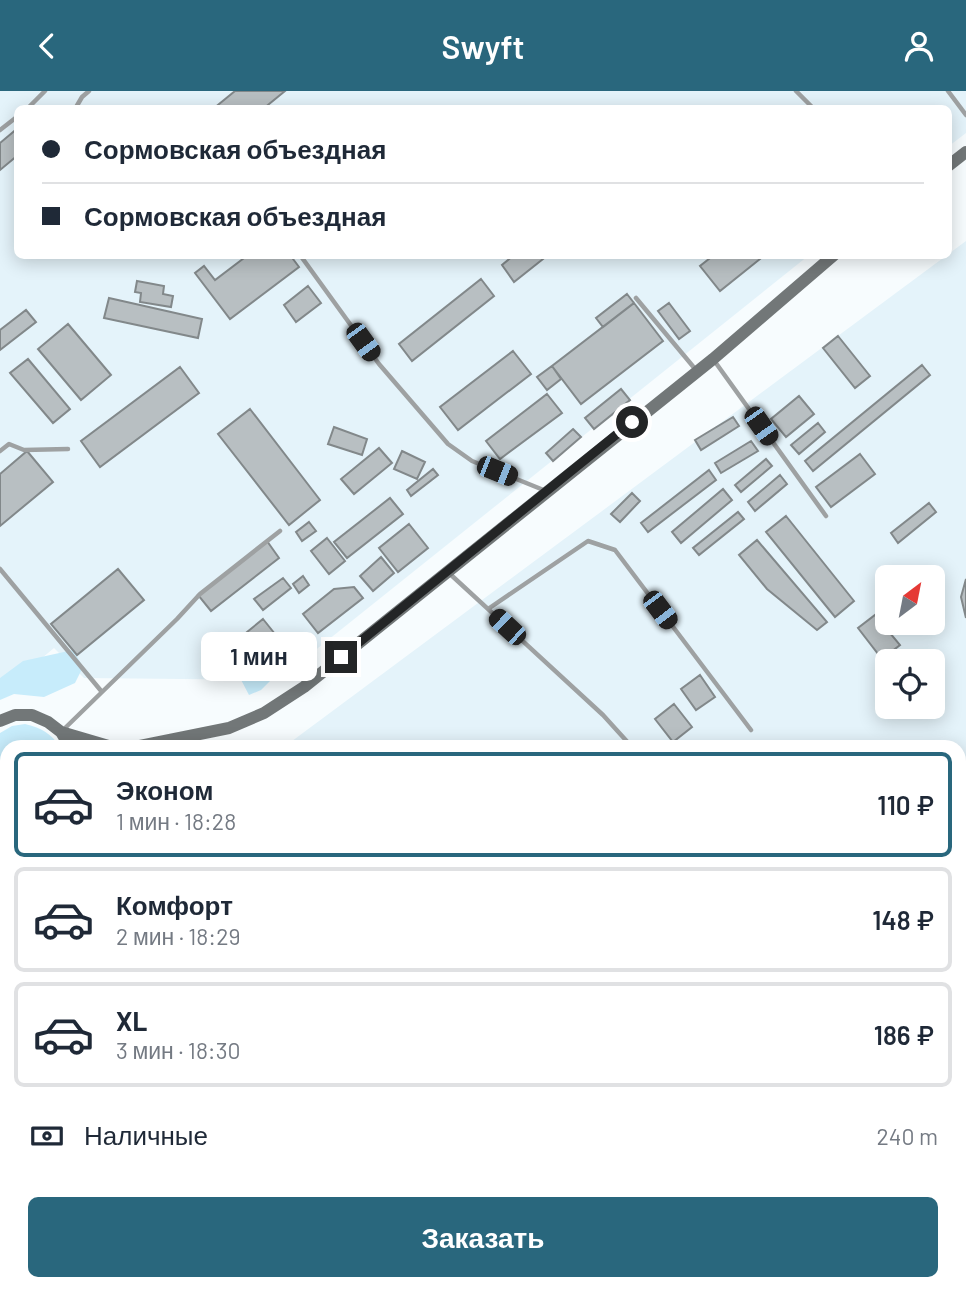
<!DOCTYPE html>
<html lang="ru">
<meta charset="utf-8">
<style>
:root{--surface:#fff;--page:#f6f6f7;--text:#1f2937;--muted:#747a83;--line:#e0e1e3;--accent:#29677d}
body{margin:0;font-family:Barlow,sans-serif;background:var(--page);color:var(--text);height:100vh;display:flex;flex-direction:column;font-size:26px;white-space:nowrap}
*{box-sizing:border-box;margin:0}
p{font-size:23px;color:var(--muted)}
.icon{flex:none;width:38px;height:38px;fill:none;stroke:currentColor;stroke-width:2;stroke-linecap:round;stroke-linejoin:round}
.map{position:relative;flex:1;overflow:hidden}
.drawer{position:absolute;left:0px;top:649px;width:966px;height:551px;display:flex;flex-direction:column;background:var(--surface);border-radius:21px 21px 0 0;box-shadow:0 4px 18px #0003}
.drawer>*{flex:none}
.guide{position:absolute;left:14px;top:14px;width:938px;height:154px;border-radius:10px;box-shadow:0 4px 18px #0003;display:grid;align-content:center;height:154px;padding:0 28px;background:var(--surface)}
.needle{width:46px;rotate:32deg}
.fabs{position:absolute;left:875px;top:474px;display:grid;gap:14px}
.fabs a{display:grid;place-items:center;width:70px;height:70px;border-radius:10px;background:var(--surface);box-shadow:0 4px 18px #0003;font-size:35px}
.end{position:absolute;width:32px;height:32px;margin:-16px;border:9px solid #232526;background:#fff;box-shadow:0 0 0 4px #fff}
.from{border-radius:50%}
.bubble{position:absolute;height:49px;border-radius:10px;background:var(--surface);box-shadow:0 4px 18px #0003;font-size:23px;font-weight:600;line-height:49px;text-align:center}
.car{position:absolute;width:21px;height:42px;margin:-21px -10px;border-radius:9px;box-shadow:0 0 5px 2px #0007;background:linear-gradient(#222 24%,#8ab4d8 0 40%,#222 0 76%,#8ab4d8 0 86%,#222 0)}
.guide b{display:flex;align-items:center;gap:24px;height:66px;font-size:26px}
.guide b+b{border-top:2px solid var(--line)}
.guide i{width:18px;height:18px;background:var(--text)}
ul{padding:12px 0 0;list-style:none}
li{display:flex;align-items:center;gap:21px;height:105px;margin:0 14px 10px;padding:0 14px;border:4px solid var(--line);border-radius:10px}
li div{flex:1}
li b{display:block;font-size:26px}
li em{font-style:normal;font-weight:600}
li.active{border-color:var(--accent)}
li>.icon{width:63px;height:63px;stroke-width:1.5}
.pay{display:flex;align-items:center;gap:18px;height:77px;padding:0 28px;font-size:26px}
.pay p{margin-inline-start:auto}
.cta{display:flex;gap:14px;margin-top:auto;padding:14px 28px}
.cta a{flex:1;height:80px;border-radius:10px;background:var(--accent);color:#fff;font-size:28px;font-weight:600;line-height:80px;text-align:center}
header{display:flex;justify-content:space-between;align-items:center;height:91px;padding:0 28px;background:var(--accent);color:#fff;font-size:32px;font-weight:600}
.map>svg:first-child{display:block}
.built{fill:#e4f3fa;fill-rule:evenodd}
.green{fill:#c7ecfb}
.building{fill:#b8bfc2;stroke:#82888a;stroke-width:2}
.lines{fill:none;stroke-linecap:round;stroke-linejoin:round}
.lane{stroke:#9ea1a2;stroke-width:4.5}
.secondary{stroke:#727778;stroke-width:12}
.route{stroke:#232526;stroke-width:9}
</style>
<header><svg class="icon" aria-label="back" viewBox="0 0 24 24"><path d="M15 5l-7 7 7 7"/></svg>Swyft<svg class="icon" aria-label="person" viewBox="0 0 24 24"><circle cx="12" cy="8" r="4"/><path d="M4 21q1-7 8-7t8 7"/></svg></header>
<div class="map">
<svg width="966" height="1199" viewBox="0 0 966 1199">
<rect width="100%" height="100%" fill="#f7fcfe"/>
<path class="built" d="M0,0H966V42L949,55L948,18H18V164L808,165L278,589L84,587L54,557L0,602Z
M966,150V1199H561L557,1194H959V656H284ZM887,486H933V532H887ZM887,570H933V616H887Z
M7,874V1194H429L433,1199H0V878Z"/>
<path class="green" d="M285,544L288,561L297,563L301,554L307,552L308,564L289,578H282L275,568L272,556Z
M73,559L83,576L75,592L44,606L14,603L0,609V587L23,570Z
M262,565L273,587L261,599L249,604L238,583Z
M25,633C41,637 51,642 60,656H7V705L0,700V642L12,635Z"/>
<path class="building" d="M235,0H285L263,18H213Z
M18,37V64L0,79V52Z
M248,164H290L299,176L230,228L195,182L204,175L215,189Z
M514,164H548L514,191L502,174Z
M714,164H765L720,200L700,175Z
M481,188L494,205L412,270L399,253Z
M137,190L164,195L163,203L173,205L171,216L140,211L141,202L135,201Z
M308,195L321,212L296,231L284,214Z
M627,203L634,212L603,236L596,227Z
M109,207L202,228L198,247L104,227Z
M634,212L663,250L581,313L552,275Z
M669,212L690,240L679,248L658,220Z
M26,219L36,231L0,259V239Z
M68,233L111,284L81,309L38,258Z
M838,245L870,285L855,297L823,257Z
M513,260L531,283L458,339L440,316Z
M28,268L70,318L53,332L10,282Z
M922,274L930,284L813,380L805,370Z
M552,275L561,288L547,299L537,286Z
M180,276L199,302L100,376L81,350Z
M621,298L630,309L594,338L585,327Z
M547,303L562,322L500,368L486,350Z
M799,305L814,323L786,346L771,328Z
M250,318L320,409L289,434L218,343Z
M733,326L739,335L701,359L695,349Z
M818,332L825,341L799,363L791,354Z
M334,336L367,348L362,364L328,353Z
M573,338L581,346L553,370L546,362Z
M751,350L758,360L721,382L715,372Z
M379,357L392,372L354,403L341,388Z
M27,360L53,391L0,435V383Z
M402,360L425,371L417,388L394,378Z
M860,363L875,383L831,416L816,396Z
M766,368L772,375L741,401L735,394Z
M433,378L438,384L411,405L407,399Z
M709,379L716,389L648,441L641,432Z
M780,384L787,393L755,420L748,411Z
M723,398L732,409L681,452L672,441Z
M632,402L640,410L620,431L611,423Z
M390,407L403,423L347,467L334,451Z
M929,412L936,421L898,452L891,442Z
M738,421L744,428L699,464L693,457Z
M786,425L854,510L835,526L766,441Z
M309,431L316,440L302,450L296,441Z
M409,433L428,457L398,481L379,457Z
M327,447L345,470L329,483L311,460Z
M757,449L827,531L817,539L767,498L739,464Z
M267,450L279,467L211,520L198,504Z
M381,466L394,482L373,500L360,485Z
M118,478L144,509L77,564L51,533Z
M303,485L309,494L299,502L293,493Z
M283,487L291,497L263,519L254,508Z
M966,488V527L961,506Z
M354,496L363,507L318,542L303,523L334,498Z
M875,524L900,554L882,568L858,537Z
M263,528L279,548L236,583L220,563Z
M700,584L715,606L696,619L681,598Z
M674,613L692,636L673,651L655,628Z
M714,1194H728L720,1199H706Z
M808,1194H857L862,1199H813Z"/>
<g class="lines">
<path class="lane" d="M796,0L814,18
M948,0L966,24
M27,18L45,0
M75,18L82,6L89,0
M0,39L18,25
M300,164L379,273L448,353L472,370L546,400
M636,207L696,279
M713,268L826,425
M0,360L9,353L24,359L68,358
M0,478L102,601
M450,483L603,624L632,656
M488,518L588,450L615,459L751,639
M62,640L177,528L200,503L280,440
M0,808L7,824
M0,871L7,861
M0,1160L2,1166L0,1168
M2,1166L7,1172
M24,1194L29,1199
M530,1194L535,1199
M606,1199L612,1194"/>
<path class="secondary" d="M948,75L966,61
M0,630L15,624H32L48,631L61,641L112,656
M61,641L70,656
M135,656L229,637L264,622L304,596L713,268L834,164
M0,716L7,721
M0,773L7,766
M481,1194L486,1199"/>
</g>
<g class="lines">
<path class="route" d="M341,566L632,331"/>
</g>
</svg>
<div class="fabs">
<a><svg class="needle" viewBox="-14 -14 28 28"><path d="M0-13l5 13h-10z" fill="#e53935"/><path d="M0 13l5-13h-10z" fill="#747a83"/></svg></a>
<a><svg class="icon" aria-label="locate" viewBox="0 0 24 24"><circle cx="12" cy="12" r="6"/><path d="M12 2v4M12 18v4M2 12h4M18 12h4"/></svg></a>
</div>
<i class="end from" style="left:632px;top:331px"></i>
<i class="end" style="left:341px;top:566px"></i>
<div class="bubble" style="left:201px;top:541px;width:116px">1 мин</div>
<i class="car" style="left:363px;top:251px;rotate:144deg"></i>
<i class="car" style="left:761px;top:335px;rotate:145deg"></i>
<i class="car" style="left:497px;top:380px;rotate:112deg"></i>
<i class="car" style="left:660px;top:519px;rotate:143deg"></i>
<i class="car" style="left:507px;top:536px;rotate:313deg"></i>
<div class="guide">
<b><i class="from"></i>Сормовская объездная</b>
<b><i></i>Сормовская объездная</b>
</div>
<section class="drawer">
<ul>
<li class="active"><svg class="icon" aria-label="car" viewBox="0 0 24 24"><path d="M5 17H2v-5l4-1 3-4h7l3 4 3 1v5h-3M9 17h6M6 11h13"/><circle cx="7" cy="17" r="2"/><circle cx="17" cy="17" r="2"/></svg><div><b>Эконом</b><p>1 мин · 18:28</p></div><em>110 ₽</em></li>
<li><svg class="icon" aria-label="car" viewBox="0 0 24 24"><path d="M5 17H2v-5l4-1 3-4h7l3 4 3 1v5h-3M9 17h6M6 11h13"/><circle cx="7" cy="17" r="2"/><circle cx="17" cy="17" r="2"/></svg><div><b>Комфорт</b><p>2 мин · 18:29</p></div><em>148 ₽</em></li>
<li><svg class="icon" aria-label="car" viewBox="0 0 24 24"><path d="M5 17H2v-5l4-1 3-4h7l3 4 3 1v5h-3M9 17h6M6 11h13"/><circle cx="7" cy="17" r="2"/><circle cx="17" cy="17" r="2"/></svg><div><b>XL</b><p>3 мин · 18:30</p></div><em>186 ₽</em></li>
</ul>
<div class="pay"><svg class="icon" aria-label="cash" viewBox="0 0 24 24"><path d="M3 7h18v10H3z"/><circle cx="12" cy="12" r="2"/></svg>Наличные<p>240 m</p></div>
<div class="cta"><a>Заказать</a></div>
</section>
</div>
